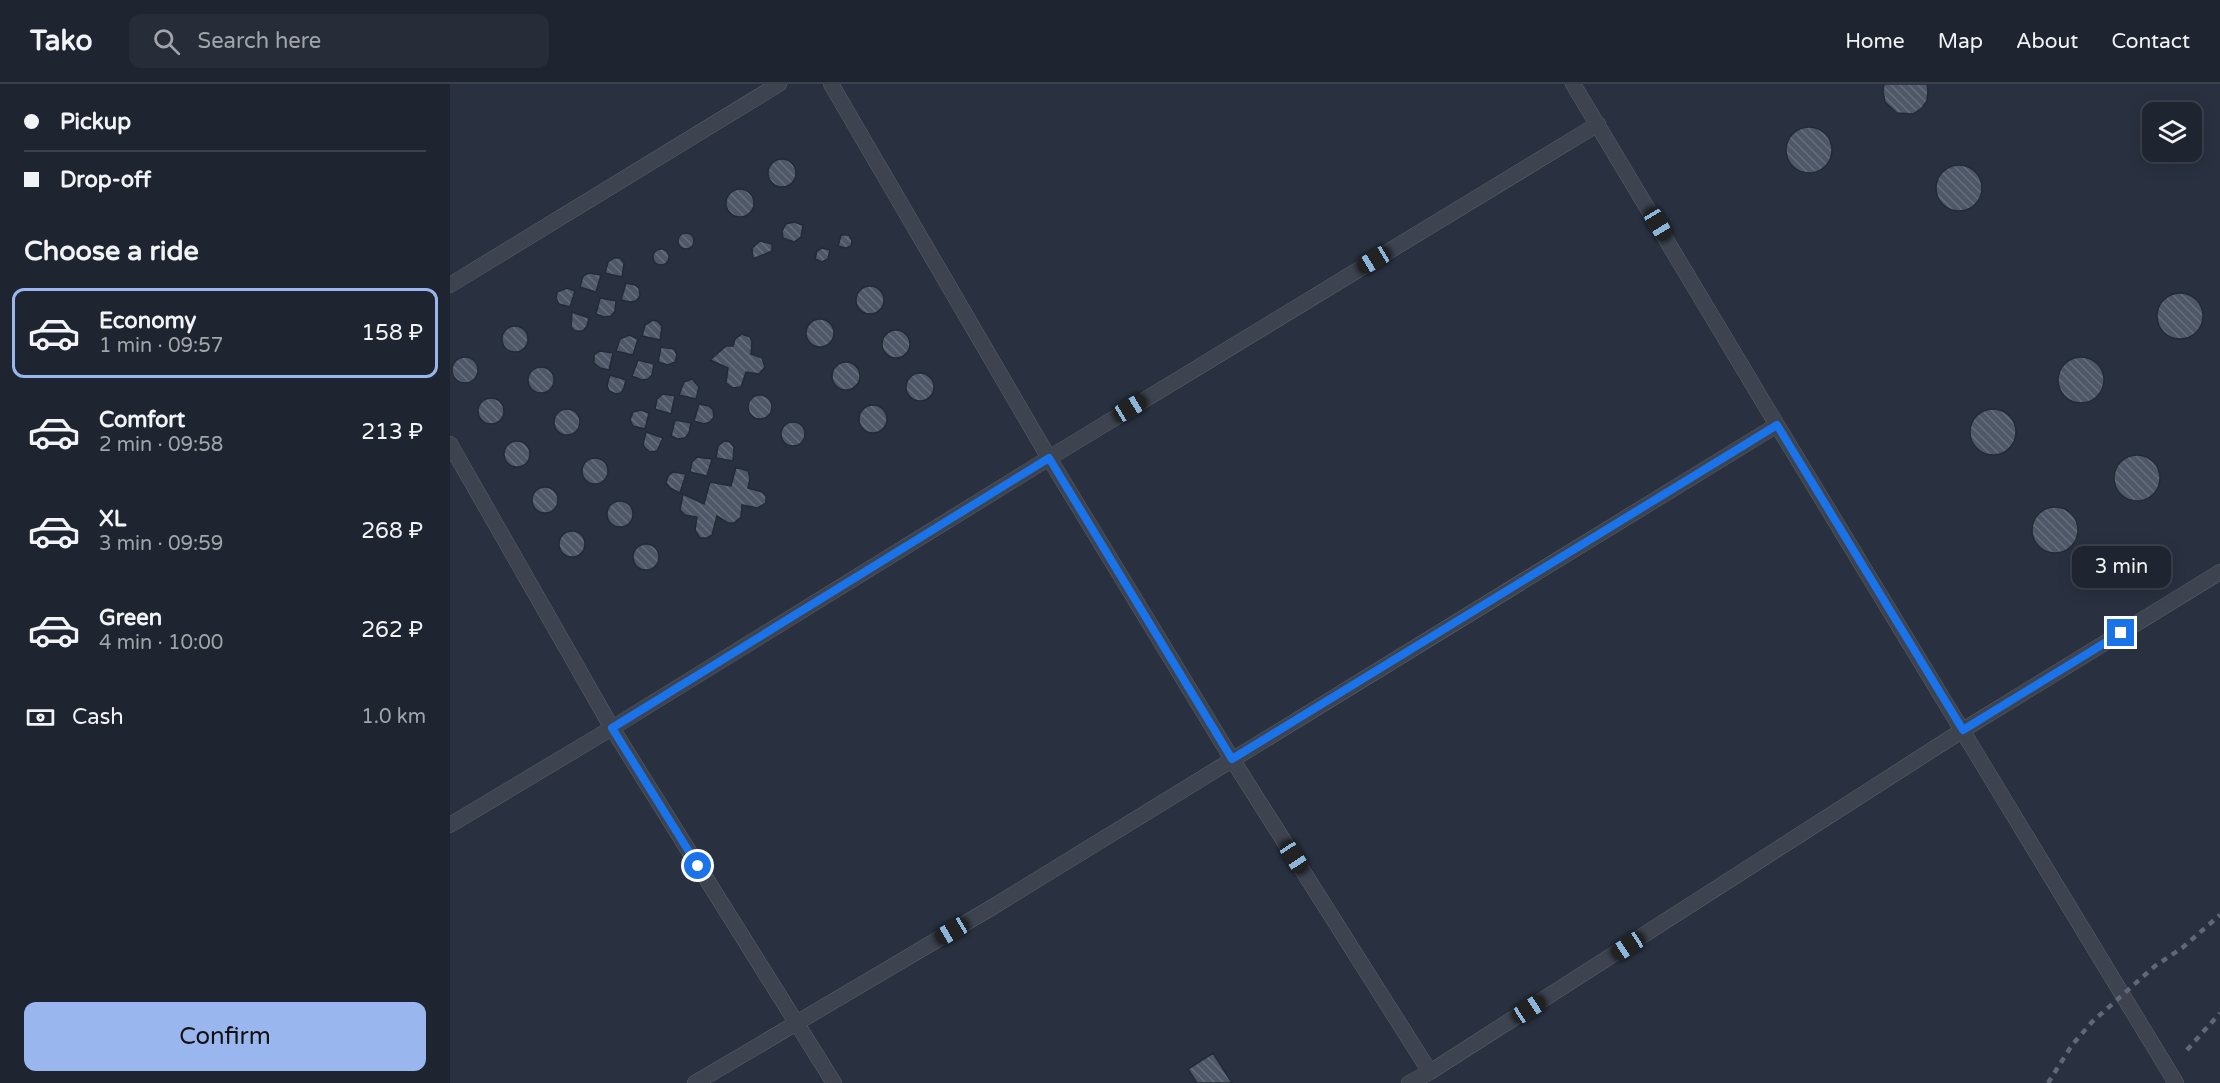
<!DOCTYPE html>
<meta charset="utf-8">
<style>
:root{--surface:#1f2530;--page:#272d38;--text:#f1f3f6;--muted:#a1a5ab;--line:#3c424c;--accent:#99b6ef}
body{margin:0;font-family:"Varela Round",sans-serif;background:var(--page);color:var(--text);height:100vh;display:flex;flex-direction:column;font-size:22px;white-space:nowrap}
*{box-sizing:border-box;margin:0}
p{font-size:20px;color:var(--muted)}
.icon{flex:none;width:33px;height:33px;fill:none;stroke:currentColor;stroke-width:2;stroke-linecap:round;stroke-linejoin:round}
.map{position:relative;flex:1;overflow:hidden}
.drawer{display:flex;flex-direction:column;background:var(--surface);width:450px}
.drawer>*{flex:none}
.banner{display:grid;align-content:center;height:132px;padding:0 24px;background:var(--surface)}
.tools{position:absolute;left:1692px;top:18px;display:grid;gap:12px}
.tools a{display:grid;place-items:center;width:60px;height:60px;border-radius:12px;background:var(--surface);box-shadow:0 3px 15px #0003,0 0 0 2px var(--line);font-size:30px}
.end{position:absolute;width:27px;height:27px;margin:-14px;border:8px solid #1a73e8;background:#fff;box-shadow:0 0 0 3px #fff}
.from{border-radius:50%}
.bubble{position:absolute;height:42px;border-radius:12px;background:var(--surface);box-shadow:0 3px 15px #0003,0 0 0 2px var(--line);font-size:20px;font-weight:600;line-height:42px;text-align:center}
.car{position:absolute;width:18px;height:36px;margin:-18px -9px;border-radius:8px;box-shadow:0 0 4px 2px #0007;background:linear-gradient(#222 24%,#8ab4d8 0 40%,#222 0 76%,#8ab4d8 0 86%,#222 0)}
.banner b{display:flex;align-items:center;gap:21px;height:57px;font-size:22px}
.banner b+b{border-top:2px solid var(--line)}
.banner i{width:15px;height:15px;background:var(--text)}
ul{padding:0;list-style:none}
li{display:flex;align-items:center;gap:18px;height:90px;margin:0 12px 9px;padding:0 12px;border:3px solid transparent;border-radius:12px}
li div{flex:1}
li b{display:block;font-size:22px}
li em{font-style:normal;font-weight:600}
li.current{border-color:var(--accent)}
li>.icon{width:54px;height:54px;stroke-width:1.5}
h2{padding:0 24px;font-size:27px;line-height:72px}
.pay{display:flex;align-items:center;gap:15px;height:66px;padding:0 24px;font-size:22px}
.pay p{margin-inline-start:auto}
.primary-button{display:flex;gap:12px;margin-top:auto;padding:12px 24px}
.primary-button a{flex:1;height:69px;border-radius:12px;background:var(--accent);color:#111;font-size:24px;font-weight:600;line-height:69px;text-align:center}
header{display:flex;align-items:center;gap:36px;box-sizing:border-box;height:84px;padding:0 30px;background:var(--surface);border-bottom:2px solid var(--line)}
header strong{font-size:28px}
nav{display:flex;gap:33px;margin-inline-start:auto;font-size:21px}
.search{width:420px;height:54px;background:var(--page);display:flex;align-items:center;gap:15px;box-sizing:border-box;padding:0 21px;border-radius:12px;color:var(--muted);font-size:22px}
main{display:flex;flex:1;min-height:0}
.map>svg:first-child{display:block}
.building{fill:url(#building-back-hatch);stroke:#232b37;stroke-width:1.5}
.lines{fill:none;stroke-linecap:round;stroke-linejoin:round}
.minor-casing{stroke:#585f6a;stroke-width:16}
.minor{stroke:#3d4450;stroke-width:15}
.rail{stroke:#5f6876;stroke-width:4.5;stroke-dasharray:6 6;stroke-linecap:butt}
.route{stroke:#1a73e8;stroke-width:8}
</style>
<header>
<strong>Tako</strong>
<div class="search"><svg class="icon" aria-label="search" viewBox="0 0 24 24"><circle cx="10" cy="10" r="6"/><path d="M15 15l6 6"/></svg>Search here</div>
<nav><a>Home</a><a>Map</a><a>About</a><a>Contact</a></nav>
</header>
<main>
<section class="drawer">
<div class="banner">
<b><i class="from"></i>Pickup</b>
<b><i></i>Drop-off</b>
</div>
<h2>Choose a ride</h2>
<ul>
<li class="current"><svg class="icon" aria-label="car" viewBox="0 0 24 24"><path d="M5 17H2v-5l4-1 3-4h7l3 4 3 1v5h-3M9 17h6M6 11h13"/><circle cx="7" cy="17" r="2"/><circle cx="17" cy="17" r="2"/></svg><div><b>Economy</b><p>1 min · 09:57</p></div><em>158 ₽</em></li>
<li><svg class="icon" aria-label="car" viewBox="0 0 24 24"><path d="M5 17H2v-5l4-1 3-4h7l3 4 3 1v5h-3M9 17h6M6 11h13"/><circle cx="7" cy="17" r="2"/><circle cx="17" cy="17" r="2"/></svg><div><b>Comfort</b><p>2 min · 09:58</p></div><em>213 ₽</em></li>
<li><svg class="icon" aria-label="car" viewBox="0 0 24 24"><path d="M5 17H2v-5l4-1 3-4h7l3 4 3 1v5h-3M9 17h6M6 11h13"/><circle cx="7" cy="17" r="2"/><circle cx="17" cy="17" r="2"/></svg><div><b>XL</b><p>3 min · 09:59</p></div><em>268 ₽</em></li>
<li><svg class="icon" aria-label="car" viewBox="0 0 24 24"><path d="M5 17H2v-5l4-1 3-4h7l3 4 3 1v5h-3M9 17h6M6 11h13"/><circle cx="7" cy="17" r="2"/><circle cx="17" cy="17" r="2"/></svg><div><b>Green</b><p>4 min · 10:00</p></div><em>262 ₽</em></li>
</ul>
<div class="pay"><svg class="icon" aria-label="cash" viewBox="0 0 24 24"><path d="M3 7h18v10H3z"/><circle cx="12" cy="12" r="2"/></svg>Cash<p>1.0 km</p></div>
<div class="primary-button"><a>Confirm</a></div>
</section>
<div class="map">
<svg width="1770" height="999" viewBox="0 0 1770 999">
<defs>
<pattern id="building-back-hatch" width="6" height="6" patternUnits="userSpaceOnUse" patternTransform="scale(1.5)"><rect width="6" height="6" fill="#4f5868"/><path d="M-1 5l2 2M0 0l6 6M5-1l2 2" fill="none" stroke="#666e7c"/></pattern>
</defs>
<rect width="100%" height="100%" fill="#293140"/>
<path class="building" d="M1434,0H1477L1478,7L1477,17L1472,24L1463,30L1447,29L1435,18L1433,8Z
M1336 66a23 23 0 1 1 46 0a23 23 0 1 1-46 0Z
M318 89a14 14 0 1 1 28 0a14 14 0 1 1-28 0Z
M1486 104a23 23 0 1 1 46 0a23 23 0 1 1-46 0Z
M276 119a14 14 0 1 1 28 0a14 14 0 1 1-28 0Z
M344,138L353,141L351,153L344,158L333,154L332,147L336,140Z
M228 157a8 8 0 1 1 16 0a8 8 0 1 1-16 0Z
M391,151H399L402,157L401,162L396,164L388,162Z
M310,157L322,160V167L303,175L302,164Z
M372,164L380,166L378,175L372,178L365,175L367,167Z
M203 173a8 8 0 1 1 16 0a8 8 0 1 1-16 0Z
M164,174H170L174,179L172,193L155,189L158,178Z
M139,189L151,191L146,208L130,203L133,192Z
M176,199L185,201L189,204L190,212L186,217L180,218L171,216Z
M406 216a14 14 0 1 1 28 0a14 14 0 1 1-28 0Z
M117,204L125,207L120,223L109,220L106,214L107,208Z
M1707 232a23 23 0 1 1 46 0a23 23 0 1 1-46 0Z
M150,214L166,217L165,227L161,232L154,233L146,230Z
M122,228L139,234L137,242L133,247H125L121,243Z
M356 249a14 14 0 1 1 28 0a14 14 0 1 1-28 0Z
M203,236L207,237L212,242L210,256L192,252L195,241Z
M52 255a13 13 0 1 1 26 0a13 13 0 1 1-26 0Z
M432 260a14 14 0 1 1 28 0a14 14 0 1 1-28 0Z
M292,250L300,253L302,258L301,270L312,274L315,283L309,290L296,288L291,303L283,304L276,299L278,284L260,276L276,262H283L285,255Z
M179,251L188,255L183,271L166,267L170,255Z
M211,263L224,265L227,271L225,278L218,281L208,278Z
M150,267L163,269L159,286L150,284L144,279V271Z
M2 286a13 13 0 1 1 26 0a13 13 0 1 1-26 0Z
M1608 296a23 23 0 1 1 46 0a23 23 0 1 1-46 0Z
M188,276L204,280L202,291L198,295L192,296L182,292Z
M382 292a14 14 0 1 1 28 0a14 14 0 1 1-28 0Z
M78 296a13 13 0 1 1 26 0a13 13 0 1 1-26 0Z
M456 303a14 14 0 1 1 28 0a14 14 0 1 1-28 0Z
M160,291L176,296L174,304L171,309L166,310L159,307L157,301Z
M242,295L249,303L246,315L229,311L234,298Z
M213,310L225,312L221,330L205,325L207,315Z
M298 323a12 12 0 1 1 24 0a12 12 0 1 1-24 0Z
M28 327a13 13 0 1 1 26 0a13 13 0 1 1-26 0Z
M249,320L259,322L263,326L264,333L260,338L254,340L244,337Z
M409 335a14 14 0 1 1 28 0a14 14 0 1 1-28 0Z
M104 338a13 13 0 1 1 26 0a13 13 0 1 1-26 0Z
M1520 348a23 23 0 1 1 46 0a23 23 0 1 1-46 0Z
M191,326L199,329L195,345L183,342L180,336L183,328Z
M225,336L241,339L239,349L235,354L228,355L221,352Z
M331 350a12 12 0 1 1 24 0a12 12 0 1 1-24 0Z
M196,348L213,354L207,367L200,368L195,364L193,360Z
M274,357L280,358L284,363L283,377L266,374L268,362Z
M54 370a13 13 0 1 1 26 0a13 13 0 1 1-26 0Z
M1664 394a23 23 0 1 1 46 0a23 23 0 1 1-46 0Z
M247,373L262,375L257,392L240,388L242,378Z
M132 387a13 13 0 1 1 26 0a13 13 0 1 1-26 0Z
M286,383L298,387L300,394L298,404L312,408L316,412V419L308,424L292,421L291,433L284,439H278L267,432L262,451L257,454H250L245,446L247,433L235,431L230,426L233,410L254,420L260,398L281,402Z
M223,388L236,390L230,409L220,404L216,399L218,392Z
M82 416a13 13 0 1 1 26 0a13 13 0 1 1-26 0Z
M157 430a13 13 0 1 1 26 0a13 13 0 1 1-26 0Z
M1582 446a23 23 0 1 1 46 0a23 23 0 1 1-46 0Z
M109 460a13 13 0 1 1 26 0a13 13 0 1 1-26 0Z
M183 473a13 13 0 1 1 26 0a13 13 0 1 1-26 0Z
M763,969L782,999H747L738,985Z"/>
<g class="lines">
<defs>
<path id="minor" d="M381,0L599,374L782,675L980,988
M1123,0L1327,341
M0,201L329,0
M0,360L162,644L384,999
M0,741L162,644L599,374L1148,40
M245,999L541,824L1327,341L1726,999
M959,999L980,988L1513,646L1770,488"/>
</defs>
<use href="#minor" class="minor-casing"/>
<use href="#minor" class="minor"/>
<path class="rail" d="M1737,966L1770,929
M1598,999L1622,961L1642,938L1705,882L1732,864L1770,831"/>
</g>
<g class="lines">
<path class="route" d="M248,782L162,644L599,374L782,675L1327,341L1513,646L1671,549"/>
</g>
</svg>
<div class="tools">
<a><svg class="icon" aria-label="layers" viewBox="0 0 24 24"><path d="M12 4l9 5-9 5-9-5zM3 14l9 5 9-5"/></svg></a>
</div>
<i class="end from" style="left:248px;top:782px"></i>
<i class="end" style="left:1671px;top:549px"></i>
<div class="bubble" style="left:1622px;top:462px;width:99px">3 min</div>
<i class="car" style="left:1208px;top:140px;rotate:149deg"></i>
<i class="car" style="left:924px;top:176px;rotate:239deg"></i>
<i class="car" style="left:680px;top:324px;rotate:59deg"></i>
<i class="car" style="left:844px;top:773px;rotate:147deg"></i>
<i class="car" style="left:502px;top:847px;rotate:240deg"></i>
<i class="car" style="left:1178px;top:862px;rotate:237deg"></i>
<i class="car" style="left:1079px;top:925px;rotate:57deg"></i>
</div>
</main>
